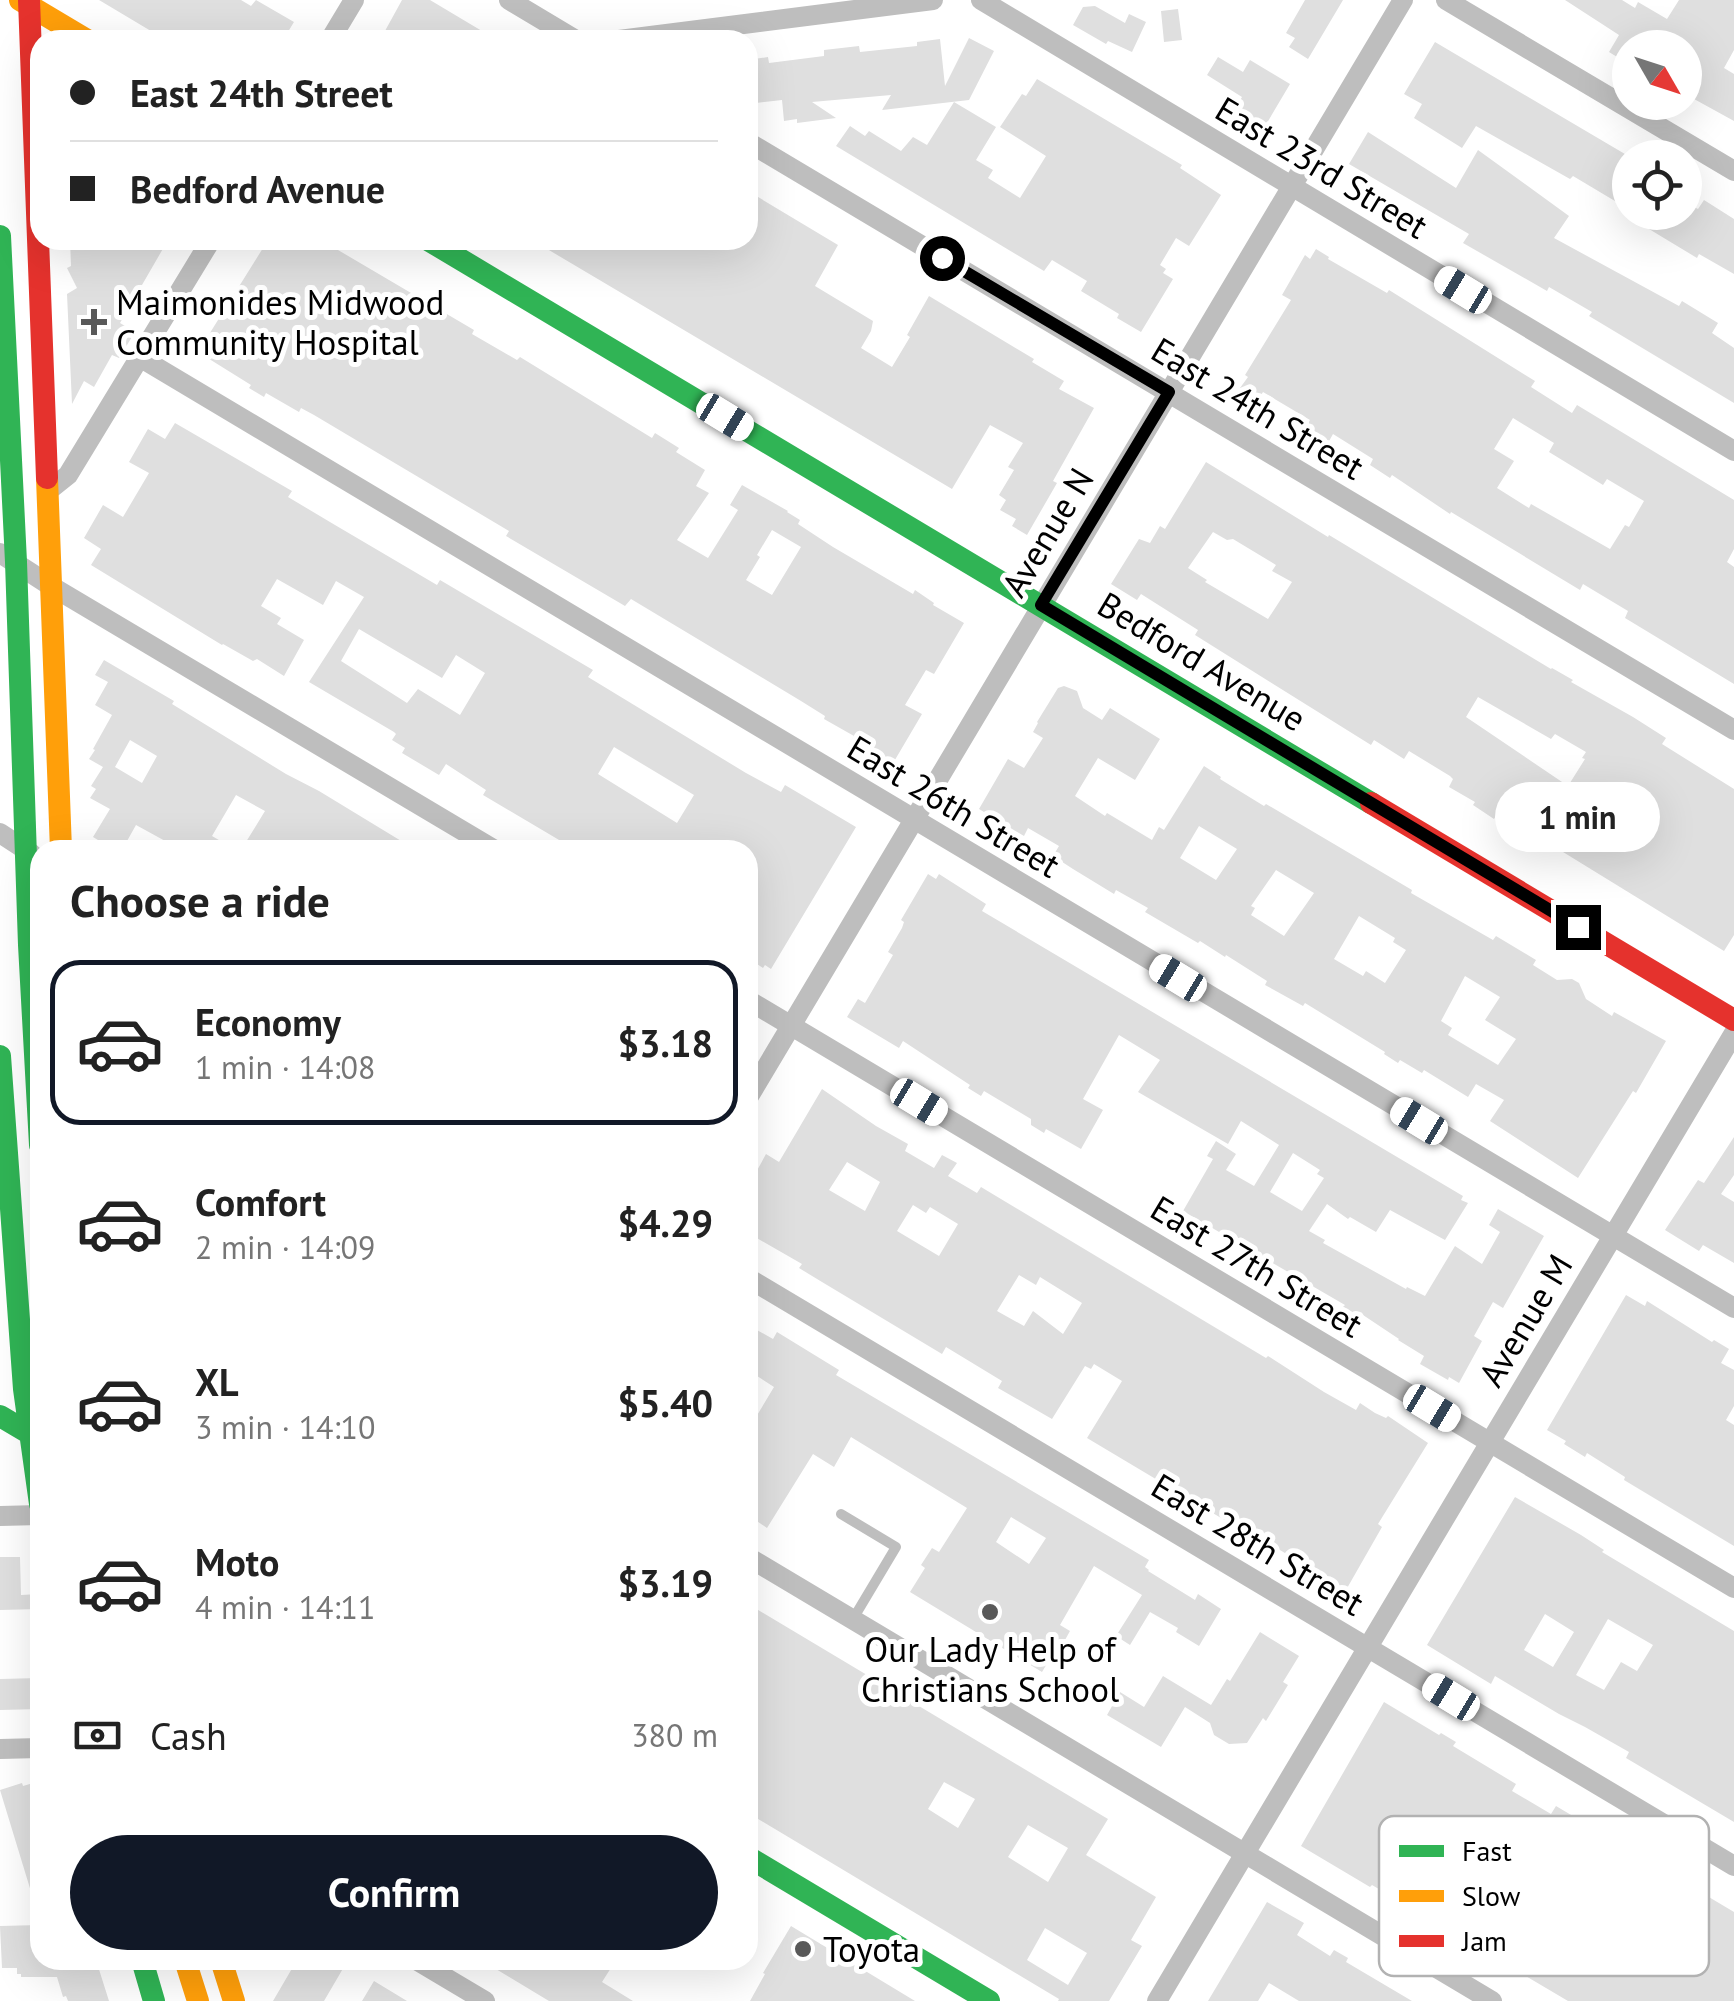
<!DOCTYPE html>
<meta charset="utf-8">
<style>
:root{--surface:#fff;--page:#f2f2f2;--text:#222;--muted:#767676;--line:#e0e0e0;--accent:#111827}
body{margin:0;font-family:"PT Sans",sans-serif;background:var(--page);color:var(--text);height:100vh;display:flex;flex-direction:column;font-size:38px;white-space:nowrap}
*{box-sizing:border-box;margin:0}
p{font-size:32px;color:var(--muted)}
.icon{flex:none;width:55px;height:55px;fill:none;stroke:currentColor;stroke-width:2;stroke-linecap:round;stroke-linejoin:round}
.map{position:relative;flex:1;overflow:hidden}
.sheet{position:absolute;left:30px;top:840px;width:728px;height:1130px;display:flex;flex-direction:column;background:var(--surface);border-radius:30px;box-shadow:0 10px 40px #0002}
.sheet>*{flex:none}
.guide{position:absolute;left:30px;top:30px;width:728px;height:220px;border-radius:30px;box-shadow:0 10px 40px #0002;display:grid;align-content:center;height:220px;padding:0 40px;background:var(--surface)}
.needle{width:65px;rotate:129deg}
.controls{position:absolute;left:1612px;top:30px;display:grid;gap:20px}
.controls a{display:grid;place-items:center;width:90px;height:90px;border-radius:50%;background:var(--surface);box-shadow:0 10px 40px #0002;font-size:50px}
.end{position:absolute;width:45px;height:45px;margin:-22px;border:12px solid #000;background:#fff;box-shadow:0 0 0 5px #fff}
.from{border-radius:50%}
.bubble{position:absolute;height:70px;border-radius:35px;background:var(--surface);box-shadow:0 10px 40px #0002;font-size:32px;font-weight:800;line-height:70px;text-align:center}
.car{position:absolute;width:30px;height:60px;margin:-30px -15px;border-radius:12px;box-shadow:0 0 8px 2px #0007;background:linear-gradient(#fff 24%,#345 0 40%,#fff 0 76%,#345 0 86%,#fff 0)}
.guide b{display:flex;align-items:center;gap:35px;height:95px;font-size:38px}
.guide b+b{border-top:2px solid var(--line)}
.guide i{width:25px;height:25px;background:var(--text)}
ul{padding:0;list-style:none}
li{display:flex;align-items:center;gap:30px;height:165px;margin:0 20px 15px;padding:0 20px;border:5px solid transparent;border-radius:30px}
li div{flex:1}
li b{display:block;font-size:38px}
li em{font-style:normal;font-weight:800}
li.selected{border-color:var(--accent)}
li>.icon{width:90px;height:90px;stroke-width:1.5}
h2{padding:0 40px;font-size:45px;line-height:120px}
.pay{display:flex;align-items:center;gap:25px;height:110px;padding:0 40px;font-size:38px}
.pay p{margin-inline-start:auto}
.cta{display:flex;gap:20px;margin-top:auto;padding:20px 40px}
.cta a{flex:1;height:115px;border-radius:60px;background:var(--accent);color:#fff;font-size:40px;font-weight:800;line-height:115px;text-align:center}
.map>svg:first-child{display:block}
.building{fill:#dfdfdf;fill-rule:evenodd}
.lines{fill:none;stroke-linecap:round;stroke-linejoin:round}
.lane{stroke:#bebebe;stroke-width:10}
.street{stroke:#bebebe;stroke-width:20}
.fast{stroke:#30b455;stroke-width:22}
.slow{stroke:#ff9f0a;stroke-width:22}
.jam{stroke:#e5322d;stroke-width:22}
.route{stroke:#000;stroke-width:12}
.poi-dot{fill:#595959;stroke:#fff;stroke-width:4}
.labels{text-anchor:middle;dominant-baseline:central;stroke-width:10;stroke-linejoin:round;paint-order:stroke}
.street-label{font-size:35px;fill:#000;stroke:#fff}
.poi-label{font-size:35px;fill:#000;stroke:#fff;text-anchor:start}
.key{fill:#fff;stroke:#b2b2b2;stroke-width:2.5}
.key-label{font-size:28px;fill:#000}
</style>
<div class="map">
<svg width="1734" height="2001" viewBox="0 0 1734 2001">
<rect width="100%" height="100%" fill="#fff"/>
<path class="building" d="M99,0H241L251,6L256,0L294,22L283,40H166Z
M402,0H430L497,40H380Z
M1305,0H1343L1308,59L1289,47L1295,38L1286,33Z
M1565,0H1622L1635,8L1638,2L1667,19L1679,0H1734V50L1724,68L1734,74V121L1685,94V48H1649L1640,42L1637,48H1630V58L1627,63L1609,52L1619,35Z
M1095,6L1125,23L1129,14L1146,22L1132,52L1108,41L1106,44L1073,25L1083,7Z
M1178,9L1182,40L1164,42L1161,11Z
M969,38L994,51L969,100L882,110L891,95L812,102L836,118L797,123V119L784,121L782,100L756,103L754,87L748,88V60L768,57L769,63L824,56V50L859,46L860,52L917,46V42L940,39L945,86Z
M1435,42L1630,157V210L1573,176L1570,179L1476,126L1462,148L1414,118L1422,104L1404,94Z
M1218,57L1243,72L1250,60L1290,84L1258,138L1229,120L1242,97L1207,75Z
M1037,79L1182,165L1180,168L1221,195L1189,246L1176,238L1160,265L1166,269L1163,273L1173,279L1141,332L1117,318L1119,314L1081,291L1087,281L1052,260L1044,271L836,146L850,126L865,136L869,131L901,151L913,137L927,145L954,102L996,127L976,160L993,170L988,178L1020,198L1046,156L1000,127L1022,94L1026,96Z
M1368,132L1456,188L1478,150L1569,216L1554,238L1679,306L1682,301L1718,323L1712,333L1734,348V403L1589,316L1592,312L1549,287L1547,291L1463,243L1469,234L1349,164Z
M748,191L838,245L815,286L873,321L871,331L861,348L892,367L910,337L907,335L929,296L1034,359L1032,362L1064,381L1059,389L1094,408L1053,481L1057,483L1027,535L1012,526L1016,519L1000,510L1006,500L999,495L1014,470L1008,467L1023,443L990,425L952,489L532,240H641L654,248L658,240H748Z
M1704,200L1734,219V274L1699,254L1697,258L1649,229L1652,225L1632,212H1685V206L1692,210L1694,207L1698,209Z
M70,240H168L120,323L135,332L119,358L112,355L94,387L84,381L72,404L67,294L77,288L67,268L71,266Z
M268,240H321L474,330L472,334L517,360L520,357L652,438L655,433L679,448L676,452L705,470L696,486L709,493L677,540L708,558L738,510L730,505L742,485L788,511L787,512L800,520L798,524L833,547L913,594L915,590L934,603L933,605L964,623L934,674L926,670L905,705L922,714L889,770L848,746L854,736L824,719L825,716L801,701L631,599L625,606L506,536L509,531L314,415L301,408L299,412L266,393L264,397L249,388L251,385L198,352ZM772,530L801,547L772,595L746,580L760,557L757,555Z
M1316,249L1329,257L1328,259L1387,293L1389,290L1535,381L1531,387L1572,413L1577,405L1734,500V549L1727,562L1734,567V684L1625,618L1628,611L1583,584L1580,590L1451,512L1450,514L1392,475L1390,478L1370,465L1373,459L1333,434L1328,443L1305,429L1310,420L1263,392L1258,400L1240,388L1248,377L1245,375L1291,300L1282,295L1305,255L1310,259ZM1513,418L1554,443L1549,452L1603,485L1607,479L1644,501L1629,527L1625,525L1610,549L1531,504L1529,508L1497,488L1514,461L1494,449Z
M175,423L292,491L288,497L335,525L437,585L440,580L593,670L588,677L746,773L781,792L785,785L856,827L771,969L765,965L763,968L748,958V850H576L483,795L486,790L446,764L439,775L402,753L405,748L392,740L396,734L394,732L309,682L364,597L336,581L323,605L277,579L261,606L281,618L277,624L304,640L284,676L257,659L253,661L223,644L222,645L91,565L101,549L84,538L103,505L123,517L149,473L129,462L148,429L165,439ZM359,629L442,678L456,655L485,673L460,715L418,689L407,703L341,661ZM614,747L694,795L677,823L598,774Z
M1206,462L1328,537L1329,535L1551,669L1552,668L1573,680L1571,682L1633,717L1666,738L1662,744L1734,789V935L1724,951L1498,812L1494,819L1473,805L1475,802L1449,787L1453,779L1450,776L1409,751L1404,759L1374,740L1371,745L1195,635L1198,630L1141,594L1137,600L1111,584L1139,539L1150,543L1160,526L1165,529ZM1213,532L1227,540L1233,539L1276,565L1272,571L1292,582L1268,619L1205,582L1207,580L1188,568ZM1478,697L1551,739L1555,734L1586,752L1582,758L1585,759L1568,786L1466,717Z
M104,660L174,701L172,704L286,774L319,791L416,850H241L265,811L236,795L212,836L236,850H163L167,842L136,825L122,850H92L98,840L93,837L110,809L90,798L96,789L91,786L103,767L89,759L95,750L93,749L112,715L95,705L108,682L95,675ZM130,740L157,756L142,783L115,767Z
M1064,686L1077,691L1083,708L1102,720L1110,708L1160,739L1135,780L1098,758L1075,796L1105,816L1107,813L1152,840L1159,827L1164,830L1204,766L1221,777L1220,779L1264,806L1266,804L1412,890L1411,893L1493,940L1496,936L1536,960L1533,965L1557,980L1572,979L1579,983L1586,999L1612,1016L1614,1012L1666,1041L1636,1093L1633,1091L1578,1178L1490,1121L1504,1100L1476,1084L1468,1097L1424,1070L1422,1073L1400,1060L1398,1063L1384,1054L1385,1052L1305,1003L1303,1006L1265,985L1267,981L1226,955L1225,957L1200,941L1198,943L1145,912L1148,908L1116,890L1114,894L1073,869L1053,856L1059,846L1028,828L1024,836L979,809L1008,759L1024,768L1043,738L1033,732L1038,723L1037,722L1058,688ZM1199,826L1237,849L1216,880L1180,858ZM1276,870L1314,893L1284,936L1251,915L1255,908L1251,906ZM1359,916L1395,938L1393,942L1406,950L1385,983L1366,971L1363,976L1334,959ZM1465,976L1500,997L1485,1020L1516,1039L1498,1065L1448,1035L1452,1028L1441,1021Z
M928,874L936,879L939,874L986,904L982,911L1463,1196L1461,1200L1468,1203L1445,1240L1390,1210L1376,1232L1350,1217L1348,1219L1327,1204L1309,1231L1325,1240L1323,1243L1406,1289L1407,1287L1425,1296L1455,1246L1482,1264L1500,1232L1489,1225L1498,1209L1544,1236L1503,1308L1493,1302L1474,1336L1482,1341L1459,1383L1449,1377L1448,1380L1420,1364L1424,1356L1398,1340L1399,1339L1363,1315L1362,1317L1343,1307L1345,1305L1183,1211L1213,1159L1207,1156L1216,1141L1236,1154L1226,1170L1254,1186L1279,1145L1241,1121L1228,1144L1138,1092L1160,1060L1119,1035L1083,1099L1103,1110L1081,1149L1046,1129L1044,1133L1031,1125V1119L984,1091L981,1096L968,1088L970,1085L903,1041L899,1048L847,1017L858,999L865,1003L893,955L888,952L902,928L904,922L901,920ZM1293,1153L1320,1170L1317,1174L1324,1178L1302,1211L1270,1192Z
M822,1089L876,1126L908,1144L905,1151L934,1168L942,1155L957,1163L948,1176L977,1193L981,1187L1266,1358L1268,1356L1324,1392L1356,1410L1360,1403L1375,1413L1386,1418L1388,1416L1428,1443L1378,1524L1382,1527L1346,1590L1270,1544L1268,1546L1087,1438L1122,1381L1094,1364L1091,1369L1085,1366L1052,1419L998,1388L1002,1381L946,1347L942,1354L822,1282L799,1268L802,1264L748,1233V1187L766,1154L779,1162ZM847,1162L880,1182L865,1211L829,1190ZM913,1205L926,1213L930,1207L958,1224L939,1256L897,1231ZM1019,1275L1036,1285L1040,1277L1082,1303L1063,1334L1033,1311L1024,1326L997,1311Z
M1734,1137V1175L1721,1194L1734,1202V1263L1703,1245L1699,1251L1665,1230L1698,1180L1704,1183Z
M1626,1295L1645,1306L1647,1301L1712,1342L1714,1340L1729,1349L1721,1363L1734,1370V1406L1726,1420L1734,1425V1546L1624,1480L1625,1477L1587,1453L1585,1457L1564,1444L1566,1441L1547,1430Z
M748,1325L773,1339L777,1332L839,1370L836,1375L1149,1560L1145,1567L1149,1570L1148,1571L1195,1600L1198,1594L1221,1609L1199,1646L1176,1632L1178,1628L1150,1612L1130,1645L1116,1636L1142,1595L1094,1566L1060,1625L1070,1631L1060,1649L1057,1647L1042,1672L910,1592L925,1568L921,1565L932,1548L939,1552L967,1508L851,1437L834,1467L813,1454L767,1528L748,1515V1418L753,1422L774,1387L748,1370ZM1011,1517L1046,1538L1029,1564L996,1542Z
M1515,1497L1581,1535L1604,1550L1602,1552L1734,1631V1822L1626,1758L1629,1752L1585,1727L1559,1714L1495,1676L1491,1684L1427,1645ZM1545,1614L1574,1632L1553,1667L1524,1650ZM1608,1619L1653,1645L1637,1671L1621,1662L1604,1690L1576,1675Z
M0,1557H20L21,1595L40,1594V1609L0,1610Z
M748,1604L1108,1819L1086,1855L1156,1897L1131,1940L1142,1946L1109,2001H1058L1059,1999L748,1813ZM944,1782L975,1799L958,1828L928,1809ZM1028,1825L1068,1848L1048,1882L1008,1857ZM1045,1928L1087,1953L1068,1985L1027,1960Z
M1260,1632L1299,1656L1283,1682L1288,1685L1266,1721L1263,1718L1247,1743L1229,1744L1214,1735L1210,1723L1185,1707L1161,1747L1107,1715L1120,1692L1144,1707L1163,1676L1211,1705L1227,1679L1230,1681Z
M40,1678V1709L0,1710V1679Z
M1384,1702L1439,1735L1441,1733L1456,1742L1453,1746L1516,1784L1512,1791L1551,1814L1556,1806L1734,1912V2001H1568L1372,1885L1370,1887L1301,1846Z
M40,1781V1908H36L0,1790L22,1783L23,1786Z
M1267,1902L1304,1923L1297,1935L1330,1956L1334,1950L1348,1958L1346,1962L1412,2001H1299L1269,1983L1258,2001H1208Z
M40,1925V1960H96L109,2001H68L66,1996L63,1997L57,1977H21V1974H17V1968H2L0,1926Z
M791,1926L915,2001H750L765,1974L763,1973Z
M297,1960H348L324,2001H273Z
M481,1960H616L602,1982L633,2001H549Z
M374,1981L407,2001H362Z"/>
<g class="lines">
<path class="lane" d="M841,1514L896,1547L853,1619"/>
<path class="street" d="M509,0L576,40
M981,0L1734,451
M1446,0L1734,171
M330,40L354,0
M619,40L933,0
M748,142L1734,730
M141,358L1734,1308
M48,491L68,475L211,240
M0,553L51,586L495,850
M0,833L32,854
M748,1000L1734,1588
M748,1098L1403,0
M748,1278L1734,1866
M0,1516L40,1515
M748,1557L1492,2001
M0,1749L40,1748
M416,1960L485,2001
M1157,2001L1734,1033"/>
<path class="fast" d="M0,236L16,562L29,945L40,1145
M428,240L1371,803
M0,1056L24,1389L40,1504
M0,1416L39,1439
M748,1857L989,2001
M142,1960L154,2001"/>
<path class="slow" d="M20,0L87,40
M47,478L61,850
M185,1960L198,2001
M221,1960L234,2001"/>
<path class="jam" d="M29,0L47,478
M1371,803L1734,1020"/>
</g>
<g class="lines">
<path class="route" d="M942,258L1169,392L1041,605L1578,927"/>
</g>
<g class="poi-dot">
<path d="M89 307h10v10h10v10h-10v10h-10v-10h-10v-10h10z"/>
<circle cx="990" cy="1612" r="10"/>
<circle cx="803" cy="1949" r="10"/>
</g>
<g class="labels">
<g class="street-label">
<text transform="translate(1322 167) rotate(31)">East 23rd Street</text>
<text transform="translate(1258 408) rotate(31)">East 24th Street</text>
<text transform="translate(1047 532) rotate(-59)">Avenue N</text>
<text transform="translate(1202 661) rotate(31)">Bedford Avenue</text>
<text transform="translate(954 806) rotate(31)">East 26th Street</text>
<text transform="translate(1257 1266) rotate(31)">East 27th Street</text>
<text transform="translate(1525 1320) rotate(-59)">Avenue M</text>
<text transform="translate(1258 1544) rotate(31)">East 28th Street</text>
</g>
<g class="poi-label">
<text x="116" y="302">Maimonides Midwood<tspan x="116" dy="40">Community Hospital</tspan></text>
<text x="990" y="1649" text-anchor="middle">Our Lady Help of<tspan x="990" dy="40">Christians School</tspan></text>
<text x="823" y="1949">Toyota</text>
</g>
</g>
<rect x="1379" y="1816" width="330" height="160" rx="15" class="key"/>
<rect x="1399" y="1845" width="45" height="12" fill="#30b455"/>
<rect x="1399" y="1890" width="45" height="12" fill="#ff9f0a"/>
<rect x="1399" y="1935" width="45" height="12" fill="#e5322d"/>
<g class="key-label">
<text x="1462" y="1861">Fast</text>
<text x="1462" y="1906">Slow</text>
<text x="1462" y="1951">Jam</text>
</g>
</svg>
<div class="controls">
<a><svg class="needle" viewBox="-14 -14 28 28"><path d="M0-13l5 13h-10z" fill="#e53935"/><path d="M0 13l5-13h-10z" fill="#767676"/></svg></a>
<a><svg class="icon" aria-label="locate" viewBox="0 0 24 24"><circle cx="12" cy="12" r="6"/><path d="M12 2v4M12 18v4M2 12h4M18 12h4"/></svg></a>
</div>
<i class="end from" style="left:942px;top:258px"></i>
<i class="end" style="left:1578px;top:927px"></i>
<div class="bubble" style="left:1495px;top:782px;width:165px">1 min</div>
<i class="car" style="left:1463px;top:290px;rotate:301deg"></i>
<i class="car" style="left:725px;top:417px;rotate:121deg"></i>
<i class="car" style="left:1178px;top:978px;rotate:301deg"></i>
<i class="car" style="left:919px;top:1102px;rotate:121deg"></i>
<i class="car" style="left:1419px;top:1121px;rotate:301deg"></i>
<i class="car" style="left:1432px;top:1408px;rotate:121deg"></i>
<i class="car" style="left:1451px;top:1697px;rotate:301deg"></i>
<div class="guide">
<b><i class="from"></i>East 24th Street</b>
<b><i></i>Bedford Avenue</b>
</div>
<section class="sheet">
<h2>Choose a ride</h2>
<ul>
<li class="selected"><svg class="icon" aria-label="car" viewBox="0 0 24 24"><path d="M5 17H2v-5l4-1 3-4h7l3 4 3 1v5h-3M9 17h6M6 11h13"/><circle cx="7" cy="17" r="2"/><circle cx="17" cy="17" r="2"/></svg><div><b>Economy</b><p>1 min · 14:08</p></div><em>$3.18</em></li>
<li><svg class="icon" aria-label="car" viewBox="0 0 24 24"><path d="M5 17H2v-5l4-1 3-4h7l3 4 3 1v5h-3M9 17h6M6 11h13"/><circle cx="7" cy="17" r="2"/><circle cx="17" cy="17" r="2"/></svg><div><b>Comfort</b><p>2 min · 14:09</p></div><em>$4.29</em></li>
<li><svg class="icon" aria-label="car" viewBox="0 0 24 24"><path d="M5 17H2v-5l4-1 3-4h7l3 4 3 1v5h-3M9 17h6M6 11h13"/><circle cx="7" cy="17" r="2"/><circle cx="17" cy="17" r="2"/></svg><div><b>XL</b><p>3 min · 14:10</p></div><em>$5.40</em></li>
<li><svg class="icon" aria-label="car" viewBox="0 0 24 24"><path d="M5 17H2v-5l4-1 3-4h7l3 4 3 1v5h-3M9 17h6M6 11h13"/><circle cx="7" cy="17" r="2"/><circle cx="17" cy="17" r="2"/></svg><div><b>Moto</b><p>4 min · 14:11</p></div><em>$3.19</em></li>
</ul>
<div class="pay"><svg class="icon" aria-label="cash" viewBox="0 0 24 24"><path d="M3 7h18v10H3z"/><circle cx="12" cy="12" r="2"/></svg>Cash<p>380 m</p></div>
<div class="cta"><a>Confirm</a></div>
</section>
</div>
